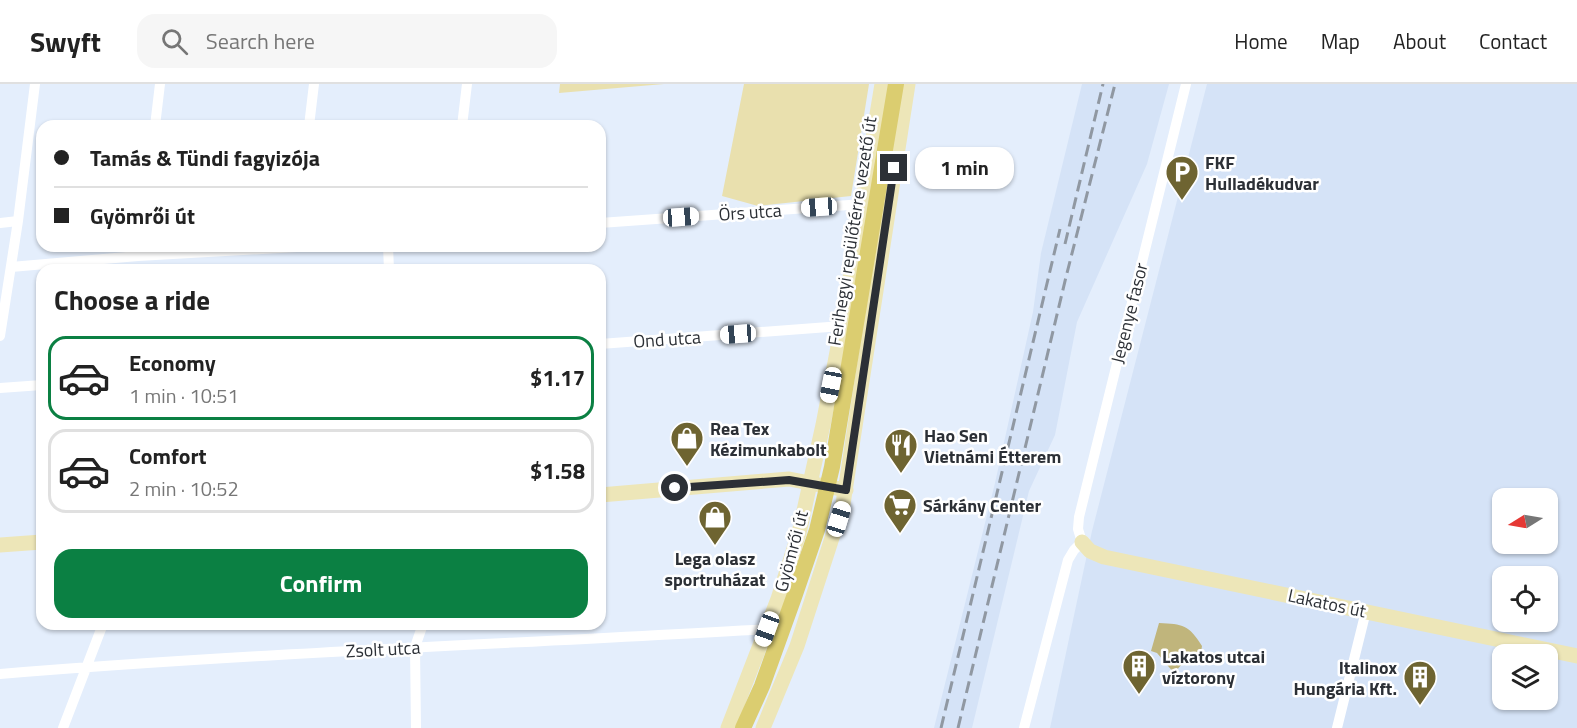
<!DOCTYPE html>
<meta charset="utf-8">
<style>
:root{--surface:#fff;--page:#f6f6f6;--text:#222;--muted:#767676;--line:#e0e0e0;--accent:#0b8043}
body{margin:0;font-family:"Titillium Web",sans-serif;background:var(--page);color:var(--text);height:100vh;display:flex;flex-direction:column;font-size:22px;white-space:nowrap}
*{box-sizing:border-box;margin:0}
p{font-size:20px;color:var(--muted)}
.icon{flex:none;width:33px;height:33px;fill:none;stroke:currentColor;stroke-width:2;stroke-linecap:round;stroke-linejoin:round}
.map{position:relative;flex:1;overflow:hidden}
.drawer{position:absolute;left:36px;top:180px;width:570px;height:366px;display:flex;flex-direction:column;background:var(--surface);border-radius:18px;box-shadow:0 2px 4px #0004}
.drawer>*{flex:none}
.hud{position:absolute;left:36px;top:36px;width:570px;height:132px;border-radius:18px;box-shadow:0 2px 4px #0004;display:grid;align-content:center;height:132px;padding:0 18px;background:var(--surface)}
.needle{width:39px;rotate:259deg}
.controls{position:absolute;left:1492px;top:404px;display:grid;gap:12px}
.controls a{display:grid;place-items:center;width:66px;height:66px;border-radius:12px;background:var(--surface);box-shadow:0 2px 4px #0004;font-size:30px}
.end{position:absolute;width:27px;height:27px;margin:-14px;border:8px solid #2c3036;background:#fff;box-shadow:0 0 0 3px #fff}
.from{border-radius:50%}
.bubble{position:absolute;height:42px;border-radius:18px;background:var(--surface);box-shadow:0 2px 4px #0004;font-size:20px;font-weight:700;line-height:42px;text-align:center}
.car{position:absolute;width:18px;height:36px;margin:-18px -9px;border-radius:8px;box-shadow:0 0 4px 2px #0007;background:linear-gradient(#fff 24%,#345 0 40%,#fff 0 76%,#345 0 86%,#fff 0)}
.hud b{display:flex;align-items:center;gap:21px;height:57px;font-size:22px}
.hud b+b{border-top:2px solid var(--line)}
.hud i{width:15px;height:15px;background:var(--text)}
ul{padding:0;list-style:none}
li{display:flex;align-items:center;gap:18px;height:84px;margin:0 12px 9px;padding:0 6px;border:3px solid var(--line);border-radius:18px}
li div{flex:1}
li b{display:block;font-size:22px}
li em{font-style:normal;font-weight:700}
li.active{border-color:var(--accent)}
li>.icon{width:54px;height:54px;stroke-width:1.5}
h2{padding:0 18px;font-size:27px;line-height:72px}
.action{display:flex;gap:12px;margin-top:auto;padding:12px 18px}
.action a{flex:1;height:69px;border-radius:18px;background:var(--accent);color:#fff;font-size:24px;font-weight:700;line-height:69px;text-align:center}
header{display:flex;align-items:center;gap:36px;box-sizing:border-box;height:84px;padding:0 30px;background:var(--surface);border-bottom:2px solid var(--line)}
header strong{font-size:28px}
nav{display:flex;gap:33px;margin-inline-start:auto;font-size:21px}
.search{width:420px;height:54px;background:var(--page);display:flex;align-items:center;gap:15px;box-sizing:border-box;padding:0 21px;border-radius:18px;color:var(--muted);font-size:22px}
.map>svg:first-child{display:block}
.built{fill:#d5e3f7;fill-rule:evenodd}
.green{fill:#e9e0ae}
.forest{fill:#c0b57c}
.lines{fill:none;stroke-linecap:round;stroke-linejoin:round}
.street{stroke:#fff;stroke-width:10}
.secondary{stroke:#ede6b8;stroke-width:15}
.primary{stroke:#dbcd70;stroke-width:16}
.rail{stroke:#9098a2;stroke-width:3;stroke-dasharray:12 6;stroke-linecap:butt}
.route{stroke:#2c3036;stroke-width:8}
.labels{text-anchor:middle;dominant-baseline:central;stroke-width:5;stroke-linejoin:round;paint-order:stroke}
.poi-label{font-size:18px;font-weight:bold;fill:#2c3036;stroke:#fff;text-anchor:start}
.street-label{font-size:18px;fill:#2c3036;stroke:#fff}
</style>
<header>
<strong>Swyft</strong>
<div class="search"><svg class="icon" aria-label="search" viewBox="0 0 24 24"><circle cx="10" cy="10" r="6"/><path d="M15 15l6 6"/></svg>Search here</div>
<nav><a>Home</a><a>Map</a><a>About</a><a>Contact</a></nav>
</header>
<div class="map">
<svg width="1577" height="644" viewBox="0 0 1577 644">
<rect width="100%" height="100%" fill="#e4eefc"/>
<path class="built" d="M1082,0H1169L1147,80L1077,238L1055,351L1029,407L972,644H934L995,399L1033,228L1041,169Z
M1207,0H1577V644H1050L1092,447ZM1503,414H1548V459H1503ZM1503,492H1548V537H1503ZM1503,570H1548V615H1503Z"/>
<path class="green" d="M560,0H664L559,9Z
M744,0H869L851,112L758,122L722,112Z"/>
<path class="forest" d="M1159,539C1183,540 1189,541 1202,562L1200,574L1195,580L1183,579L1174,589L1157,569L1151,567Z"/>
<g class="lines">
<path class="street" d="M155,42L160,0
M309,42L314,0
M462,42L467,0
M0,139L18,137
M600,139L863,120
M388,162L389,186
M11,183L138,172L314,162
M0,252L18,137L35,0
M600,260L842,242
M0,304L42,301
M0,590C255,569 511,560 767,545
M63,644L103,540
M416,644L415,563L423,540
M1024,644L1068,476L1074,466L1082,458L1078,445L1079,433L1186,0
M1337,644L1366,527"/>
<path class="secondary" d="M600,411L789,395L846,406
M1082,458L1090,467L1104,473L1577,572
M0,461L42,458
M728,644L778,515L799,449L823,341L842,242L882,0
M763,644L797,562L843,420L908,0"/>
<path class="primary" d="M743,644L762,602L794,513L817,446L832,383L896,0"/>
<path class="rail" d="M1065,160L1103,0
M941,644L1060,145
M958,644L1066,193L1115,0"/>
</g>
<g class="lines">
<path class="route" d="M675,404L789,396L846,406L894,84"/>
</g>
<defs>
<symbol id="parking-pin" viewBox="-11 -11 22 30"><path d="M0 17L-7.5 6A9.5 9.5 0 1 1 7.5 6Z" fill="#6e6431" stroke="#fff"/><path d="M-3.5-5.5H1a3.5 3.5 0 0 1 0 7H-1V5.5H-3.5ZM-1-3.4V-.6H.8a1.4 1.4 0 0 0 0-2.8Z" fill="#fff"/></symbol>
<symbol id="shop-pin" viewBox="-11 -11 22 30"><path d="M0 17L-7.5 6A9.5 9.5 0 1 1 7.5 6Z" fill="#6e6431" stroke="#fff"/><path d="M-5-2.5h2.3a2.7 3.5 0 0 1 5.4 0H5L5.5 6h-11ZM-1.5-2.5h3a1.5 2.3 0 0 0-3 0Z" fill="#fff"/></symbol>
<symbol id="restaurant-pin" viewBox="-11 -11 22 30"><path d="M0 17L-7.5 6A9.5 9.5 0 1 1 7.5 6Z" fill="#6e6431" stroke="#fff"/><path d="M-5-6h1v4h1v-4h1v4h1v-4h1v5L-1.5 .5V6h-2V.5L-5-1ZM5-6V6H3V1.5H1.5Q1.5-4 5-6Z" fill="#fff"/></symbol>
<symbol id="supermarket-pin" viewBox="-11 -11 22 30"><path d="M0 17L-7.5 6A9.5 9.5 0 1 1 7.5 6Z" fill="#6e6431" stroke="#fff"/><path d="M-6-5.5h2.5l.6 2H6L4.5 2H-2.5L-4.4-4H-6ZM-1.5 3.2a1.3 1.3 0 1 0 .1 0ZM3 3.2a1.3 1.3 0 1 0 .1 0Z" fill="#fff"/></symbol>
<symbol id="building-pin" viewBox="-11 -11 22 30"><path d="M0 17L-7.5 6A9.5 9.5 0 1 1 7.5 6Z" fill="#6e6431" stroke="#fff"/><path d="M-4-6H4V6H1V3H-1V6H-4ZM-2.5-4.3h1.7v1.8h-1.7ZM.8-4.3h1.7v1.8H.8ZM-2.5-1h1.7V.8h-1.7ZM.8-1h1.7V.8H.8Z" fill="#fff"/></symbol>
</defs>
<g fill-rule="evenodd">
<use href="#parking-pin" x="1163" y="69" width="38" height="52"/>
<use href="#shop-pin" x="668" y="335" width="38" height="52"/>
<use href="#restaurant-pin" x="882" y="342" width="38" height="52"/>
<use href="#supermarket-pin" x="881" y="402" width="38" height="52"/>
<use href="#shop-pin" x="696" y="414" width="38" height="52"/>
<use href="#building-pin" x="1120" y="563" width="38" height="52"/>
<use href="#building-pin" x="1401" y="574" width="38" height="52"/>
</g>
<g class="labels">
<g class="poi-label">
<text x="1205" y="78">FKF<tspan x="1205" dy="21">Hulladékudvar</tspan></text>
<text x="710" y="344">Rea Tex<tspan x="710" dy="21">Kézimunkabolt</tspan></text>
<text x="924" y="351">Hao Sen<tspan x="924" dy="21">Vietnámi Étterem</tspan></text>
<text x="923" y="421">Sárkány Center</text>
<text x="715" y="474" text-anchor="middle">Lega olasz<tspan x="715" dy="21">sportruházat</tspan></text>
<text x="1162" y="572">Lakatos utcai<tspan x="1162" dy="21">víztorony</tspan></text>
<text x="1397" y="583" text-anchor="end">Italinox<tspan x="1397" dy="21">Hungária Kft.</tspan></text>
</g>
<g class="street-label">
<text transform="translate(750 128) rotate(-4)">Örs utca</text>
<text transform="translate(852 147) rotate(-81)">Ferihegyi repülőtérre vezető út</text>
<text transform="translate(1129 229) rotate(-76)">Jegenye fasor</text>
<text transform="translate(667 255) rotate(-4)">Ond utca</text>
<text transform="translate(791 467) rotate(-75)">Gyömrői út</text>
<text transform="translate(1327 519) rotate(12)">Lakatos út</text>
<text transform="translate(383 565) rotate(-3)">Zsolt utca</text>
</g>
</g>
</svg>
<div class="controls">
<a><svg class="needle" viewBox="-14 -14 28 28"><path d="M0-13l5 13h-10z" fill="#e53935"/><path d="M0 13l5-13h-10z" fill="#767676"/></svg></a>
<a><svg class="icon" aria-label="locate" viewBox="0 0 24 24"><circle cx="12" cy="12" r="6"/><path d="M12 2v4M12 18v4M2 12h4M18 12h4"/></svg></a>
<a><svg class="icon" aria-label="layers" viewBox="0 0 24 24"><path d="M12 4l9 5-9 5-9-5zM3 14l9 5 9-5"/></svg></a>
</div>
<i class="end from" style="left:675px;top:404px"></i>
<i class="end" style="left:894px;top:84px"></i>
<div class="bubble" style="left:915px;top:63px;width:99px">1 min</div>
<i class="car" style="left:819px;top:123px;rotate:266deg"></i>
<i class="car" style="left:681px;top:133px;rotate:86deg"></i>
<i class="car" style="left:738px;top:250px;rotate:266deg"></i>
<i class="car" style="left:831px;top:301px;rotate:191deg"></i>
<i class="car" style="left:839px;top:435px;rotate:17deg"></i>
<i class="car" style="left:767px;top:545px;rotate:200deg"></i>
<div class="hud">
<b><i class="from"></i>Tamás &amp; Tündi fagyizója</b>
<b><i></i>Gyömrői út</b>
</div>
<section class="drawer">
<h2>Choose a ride</h2>
<ul>
<li class="active"><svg class="icon" aria-label="car" viewBox="0 0 24 24"><path d="M5 17H2v-5l4-1 3-4h7l3 4 3 1v5h-3M9 17h6M6 11h13"/><circle cx="7" cy="17" r="2"/><circle cx="17" cy="17" r="2"/></svg><div><b>Economy</b><p>1 min · 10:51</p></div><em>$1.17</em></li>
<li><svg class="icon" aria-label="car" viewBox="0 0 24 24"><path d="M5 17H2v-5l4-1 3-4h7l3 4 3 1v5h-3M9 17h6M6 11h13"/><circle cx="7" cy="17" r="2"/><circle cx="17" cy="17" r="2"/></svg><div><b>Comfort</b><p>2 min · 10:52</p></div><em>$1.58</em></li>
</ul>
<div class="action"><a>Confirm</a></div>
</section>
</div>
